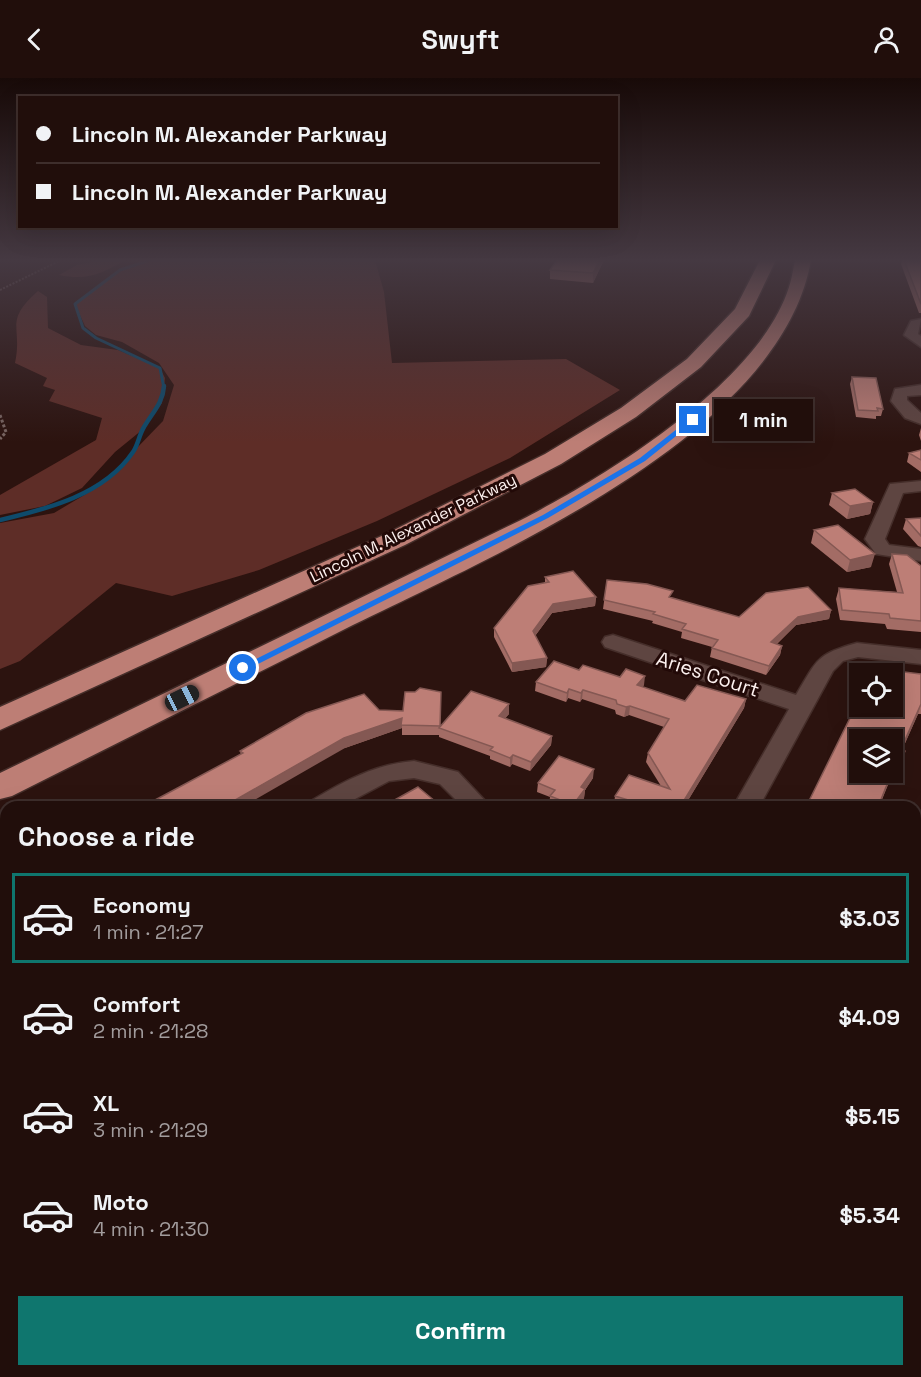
<!DOCTYPE html>
<meta charset="utf-8">
<style>
:root{--surface:#210e0b;--page:#2d1c19;--text:#f1f3f6;--muted:#a29c9d;--line:#3e2e2c;--accent:#0f766e}
body{margin:0;font-family:"Space Grotesk",sans-serif;background:var(--page);color:var(--text);height:100vh;display:flex;flex-direction:column;font-size:22px;white-space:nowrap}
*{box-sizing:border-box;margin:0}
p{font-size:20px;color:var(--muted)}
.icon{flex:none;width:33px;height:33px;fill:none;stroke:currentColor;stroke-width:2;stroke-linecap:round;stroke-linejoin:round}
.map{position:relative;flex:1;overflow:hidden}
.side{position:absolute;left:0px;top:723px;width:921px;height:576px;display:flex;flex-direction:column;background:var(--surface);border-radius:18px 18px 0 0;box-shadow:0 6px 24px #0002,0 0 0 2px var(--line)}
.side>*{flex:none}
.banner{position:absolute;left:18px;top:18px;width:600px;height:132px;border-radius:0px;box-shadow:0 6px 24px #0002,0 0 0 2px var(--line);display:grid;align-content:center;height:132px;padding:0 18px;background:var(--surface)}
.controls{position:absolute;left:849px;top:585px;display:grid;gap:12px}
.controls a{display:grid;place-items:center;width:54px;height:54px;border-radius:0px;background:var(--surface);box-shadow:0 6px 24px #0002,0 0 0 2px var(--line);font-size:30px}
.end{position:absolute;width:27px;height:27px;margin:-14px;border:8px solid #1a73e8;background:#fff;box-shadow:0 0 0 3px #fff}
.from{border-radius:50%}
.bubble{position:absolute;height:42px;border-radius:0px;background:var(--surface);box-shadow:0 6px 24px #0002,0 0 0 2px var(--line);font-size:20px;font-weight:700;line-height:42px;text-align:center}
.car{position:absolute;width:18px;height:36px;margin:-18px -9px;border-radius:8px;box-shadow:0 0 4px 2px #0007;background:linear-gradient(#222 24%,#8ab4d8 0 40%,#222 0 76%,#8ab4d8 0 86%,#222 0)}
.banner b{display:flex;align-items:center;gap:21px;height:57px;font-size:22px}
.banner b+b{border-top:2px solid var(--line)}
.banner i{width:15px;height:15px;background:var(--text)}
ul{padding:0;list-style:none}
li{display:flex;align-items:center;gap:18px;height:90px;margin:0 12px 9px;padding:0 6px;border:3px solid transparent;border-radius:0px}
li div{flex:1}
li b{display:block;font-size:22px}
li em{font-style:normal;font-weight:700}
li.on{border-color:var(--accent)}
li>.icon{width:54px;height:54px;stroke-width:1.5}
h2{padding:0 18px;font-size:27px;line-height:72px}
.cta{display:flex;gap:12px;margin-top:auto;padding:12px 18px}
.cta a{flex:1;height:69px;border-radius:0px;background:var(--accent);color:#fff;font-size:24px;font-weight:700;line-height:69px;text-align:center}
header{display:flex;justify-content:space-between;align-items:center;height:78px;padding:0 18px;background:var(--surface);font-size:27px;font-weight:700}
.map>svg:first-child{display:block}
.green{fill:#5e2d27}
.lines{fill:none;stroke-linecap:round;stroke-linejoin:round}
.stream-far1{stroke:#0e4b6c;stroke-width:3}
.stream{stroke:#0e4b6c;stroke-width:4.5}
.minor-casing{stroke:#452e2a;stroke-width:3}
.highway-casing{stroke:#452e2a;stroke-width:3}
.path-far1{stroke:#786461;stroke-width:2;stroke-dasharray:2 1.5;stroke-linecap:butt}
.path{stroke:#786461;stroke-width:3;stroke-dasharray:3 2;stroke-linecap:butt}
.minor{fill:#5e4541;fill-rule:evenodd}
.highway{fill:#bd7e75;fill-rule:evenodd}
.wall{fill:#a36c65;fill-rule:evenodd}
.shaded-wall{fill:#845853}
.building{fill:#bd7e76;stroke:#845853;stroke-width:1.5}
.route{fill:#1a73e8}
.labels{text-anchor:middle;dominant-baseline:central;stroke-width:6;stroke-linejoin:round;paint-order:stroke}
.far-street-label{font-size:16px;fill:#fdf1ef;stroke:#220907}
.street-label{font-size:20px;fill:#fdf1ef;stroke:#220907}
</style>
<header><svg class="icon" aria-label="back" viewBox="0 0 24 24"><path d="M15 5l-7 7 7 7"/></svg>Swyft<svg class="icon" aria-label="person" viewBox="0 0 24 24"><circle cx="12" cy="8" r="4"/><path d="M4 21q1-7 8-7t8 7"/></svg></header>
<div class="map">
<svg width="921" height="1299" viewBox="0 0 921 1299">
<rect width="100%" height="100%" fill="#2c130f"/>
<path class="green" d="M102,182H126C102,195 89,203 59,197L77,187Z
M150,182H248L250,185L375,182L384,214L392,285L566,281L620,312L510,380L377,443L259,492L172,518L116,505L20,583L0,591V445L54,435L101,407L163,343L174,307L159,285L122,264L96,257L85,248L75,226L120,192Z
M38,213L47,219L48,250L81,267L118,272L160,290L165,300L162,325L142,352L115,374L82,410L45,428L0,437V417L96,362L102,340L49,323L55,312L43,308L47,300L15,285C23,248 3,244 38,213Z"/>
<g class="lines">
<path class="stream-far1" d="M150,182L120,192L75,226L83,250L96,260L160,290L164,310"/>
<path class="stream" d="M0,442C47,431 104,417 133,374C138,367 139,357 144,349C152,335 163,325 164,308"/>
<defs>
<path id="minor" d="M921,241L918,256L921,258V269L904,257L911,243Z
M921,307V317L907,318V322L921,335V346L905,340L891,323L895,311Z
M921,403V413L903,415L885,461L889,467L921,471V483L876,476L865,461L890,406Z
M613,557L796,617C817,582 816,576 857,565L921,572V586L858,579L843,583L833,593L759,729H733L789,631L605,569L602,564L605,559Z
M414,683L458,694L491,729H463L440,706L414,700L389,703L340,729H307L311,723C344,703 376,686 414,683Z
M6,1003V1042L0,1044V1005Z
M0,1250L6,1251V1291L0,1290Z
M579,1293H621L624,1299H581Z"/>
<path id="highway" d="M760,182H776L749,238L701,289L636,339L561,386L405,467L0,652V629L386,456L545,376L621,330L687,281L735,231Z
M795,182H811C781,358 489,479 345,551C234,607 123,662 12,718L0,721V695L521,442C606,398 759,305 789,209C792,200 793,191 795,182Z"/>
</defs>
<use href="#minor" class="minor-casing"/>
<use href="#highway" class="highway-casing"/>
<path class="path-far1" d="M248,183L258,182
M288,184L295,182
M0,212L61,182"/>
<path class="path" d="M0,337L6,354L0,361"/>
<use href="#minor" class="minor"/>
<use href="#highway" class="highway"/>
</g>
<path class="wall" d="M557,182H604L603,184L593,205L550,201V192Z
M902,182H921V235H919L901,186Z
M852,299L883,331L881,338H876V341L856,339L850,306Z
M921,350V363L919,357Z
M921,372V394L907,384L909,375Z
M832,415L873,424L870,436L847,441L829,427Z
M921,440V469L918,468L903,451L906,441Z
M814,452L871,489L847,494L811,465Z
M892,476L921,488V554L887,551L885,546L840,542L836,521L839,510L897,514L889,486Z
M545,499L596,519L595,528L552,535L535,558L547,580L546,589L512,594L494,559V550L545,504Z
M607,502L739,539L831,532L829,541L796,547L777,566L782,568L780,577L766,597L710,579L712,569L681,560L682,554L652,545L653,543L603,531Z
M870,590L921,596V636H918L902,672L905,673L893,703L890,702L879,729H806L870,630V628H892V596H868ZM892,662V694H860Z
M579,592L644,607L642,609L685,623L746,621L744,630L684,729H619L614,727L615,718L661,708L646,684L648,675L664,649L629,637L624,639L616,636L615,632L582,621L580,624L568,620L566,624L535,613L536,604Z
M441,614L440,648L509,626V636L505,640L552,658L551,667L530,693L512,686L510,689L490,681V678L439,659V657H402V650L345,670L241,677L240,673L379,632L403,633Z
M593,700L585,712L584,720L578,729H553L549,728L550,719L537,714L538,705Z
M915,910H921V992L915,1000Z
M6,1097V1186L0,1185V1108Z
M915,1104L921,1113V1197L915,1192Z
M752,1293H862V1299H751Z"/>
<path class="shaded-wall" d="M600,182H604L603,184L593,205V195Z
M873,424L870,436L847,441L850,428Z
M875,476L871,489L847,494L850,482Z
M596,519L595,528L552,535L532,562L533,553L553,526Z
M831,532L829,541L796,547L769,573L771,564L798,539Z
M782,568L780,577L766,597L769,588Z
M547,580L546,589L512,594V585Z
M645,598L644,607L636,616L637,607Z
M569,611L568,620L566,624L567,615Z
M583,612L582,621L580,624L581,615Z
M746,621L744,630L684,729H680Z
M509,626V636L499,648V638Z
M921,626L918,636L898,681L901,671Z
M630,628L629,637L624,639L626,629Z
M402,640V650L345,670L242,729H223L344,660Z
M552,658L551,667L530,693L531,684Z
M513,677L512,686L510,689V680Z
M594,691L593,700L585,712L584,720L578,729H573L581,709Z
M6,885V901L0,911V894Z
M921,988V992L915,1000L917,994Z"/>
<path class="building" d="M557,182H600L593,195L550,192Z
M904,182H921V226Z
M852,299L876,300L883,331L877,330L878,333L858,332Z
M921,372V382L909,375Z
M855,411L873,424L850,428L832,415Z
M921,440V458L906,441Z
M838,447L875,476L850,482L814,452Z
M892,476L907,477L921,488V543L890,540L889,536L842,532L839,510L903,515Z
M573,493L596,519L553,526L533,553L547,580L512,585L494,550L528,508L549,504L545,499Z
M607,502L647,506L673,513L669,519L739,539L766,515L808,509L831,532L798,539L771,564L782,568L769,588L712,570L718,562L682,551L686,546L653,536L655,534L604,522Z
M554,583L579,592L583,587L620,599L626,591L645,598L637,607L685,623L697,607L746,621L680,729H623L628,722L615,718L629,697L670,711L648,675L669,641L630,628L626,629L617,626L616,622L583,612L581,615L569,611L567,615L536,604Z
M870,590L921,596V626L901,671L905,673L896,693L893,692L892,693V662H860V694H892L878,729H806L857,626L860,627V628H864L874,632V628H892V596H870Z
M420,610L441,614L440,648L401,647L402,640L344,660L223,729H142L243,675L240,673L306,635L364,616L379,632L403,633L405,614H415Z
M471,613L509,626L499,638L552,658L531,684L513,677L510,680L490,672L493,669L439,650Z
M559,678L594,691L581,709L585,711L573,727L550,718L555,712L538,705Z
M418,709L442,729H382Z
M6,802V885L0,894V816L3,814L0,812V808Z
M920,909L921,910V961L915,951V910Z
M915,960L921,964V988L917,994L915,993Z
M6,1097V1178L0,1177V1108Z
M915,1104L921,1113V1184L915,1179Z
M431,1293H511L513,1299H433Z
M755,1293H862V1299H755Z
M901,1293L921,1297V1299H901Z"/>
<linearGradient id="sky" x2="0" y2="1"><stop stop-color="#180a08"/><stop offset="0.5" stop-color="#453942"/><stop offset="1" stop-color="#453942" stop-opacity="0"/></linearGradient>
<rect width="921" height="364" fill="url(#sky)"/>
<path class="route" d="M691,340L696,342L645,383L548,440L246,592L238,590L543,437L640,380Z"/>
<g class="labels">
<g class="far-street-label">
<text transform="translate(413 450) rotate(-26)">Lincoln M. Alexander Parkway</text>
</g>
<g class="street-label">
<text transform="translate(708 596) rotate(18)">Aries Court</text>
</g>
</g>
</svg>
<div class="controls">
<a><svg class="icon" aria-label="locate" viewBox="0 0 24 24"><circle cx="12" cy="12" r="6"/><path d="M12 2v4M12 18v4M2 12h4M18 12h4"/></svg></a>
<a><svg class="icon" aria-label="layers" viewBox="0 0 24 24"><path d="M12 4l9 5-9 5-9-5zM3 14l9 5 9-5"/></svg></a>
</div>
<i class="end from" style="left:243px;top:590px"></i>
<i class="end" style="left:693px;top:342px"></i>
<div class="bubble" style="left:714px;top:321px;width:99px">1 min</div>
<i class="car" style="left:182px;top:620px;rotate:64deg"></i>
<div class="banner">
<b><i class="from"></i>Lincoln M. Alexander Parkway</b>
<b><i></i>Lincoln M. Alexander Parkway</b>
</div>
<section class="side">
<h2>Choose a ride</h2>
<ul>
<li class="on"><svg class="icon" aria-label="car" viewBox="0 0 24 24"><path d="M5 17H2v-5l4-1 3-4h7l3 4 3 1v5h-3M9 17h6M6 11h13"/><circle cx="7" cy="17" r="2"/><circle cx="17" cy="17" r="2"/></svg><div><b>Economy</b><p>1 min · 21:27</p></div><em>$3.03</em></li>
<li><svg class="icon" aria-label="car" viewBox="0 0 24 24"><path d="M5 17H2v-5l4-1 3-4h7l3 4 3 1v5h-3M9 17h6M6 11h13"/><circle cx="7" cy="17" r="2"/><circle cx="17" cy="17" r="2"/></svg><div><b>Comfort</b><p>2 min · 21:28</p></div><em>$4.09</em></li>
<li><svg class="icon" aria-label="car" viewBox="0 0 24 24"><path d="M5 17H2v-5l4-1 3-4h7l3 4 3 1v5h-3M9 17h6M6 11h13"/><circle cx="7" cy="17" r="2"/><circle cx="17" cy="17" r="2"/></svg><div><b>XL</b><p>3 min · 21:29</p></div><em>$5.15</em></li>
<li><svg class="icon" aria-label="car" viewBox="0 0 24 24"><path d="M5 17H2v-5l4-1 3-4h7l3 4 3 1v5h-3M9 17h6M6 11h13"/><circle cx="7" cy="17" r="2"/><circle cx="17" cy="17" r="2"/></svg><div><b>Moto</b><p>4 min · 21:30</p></div><em>$5.34</em></li>
</ul>
<div class="cta"><a>Confirm</a></div>
</section>
</div>
